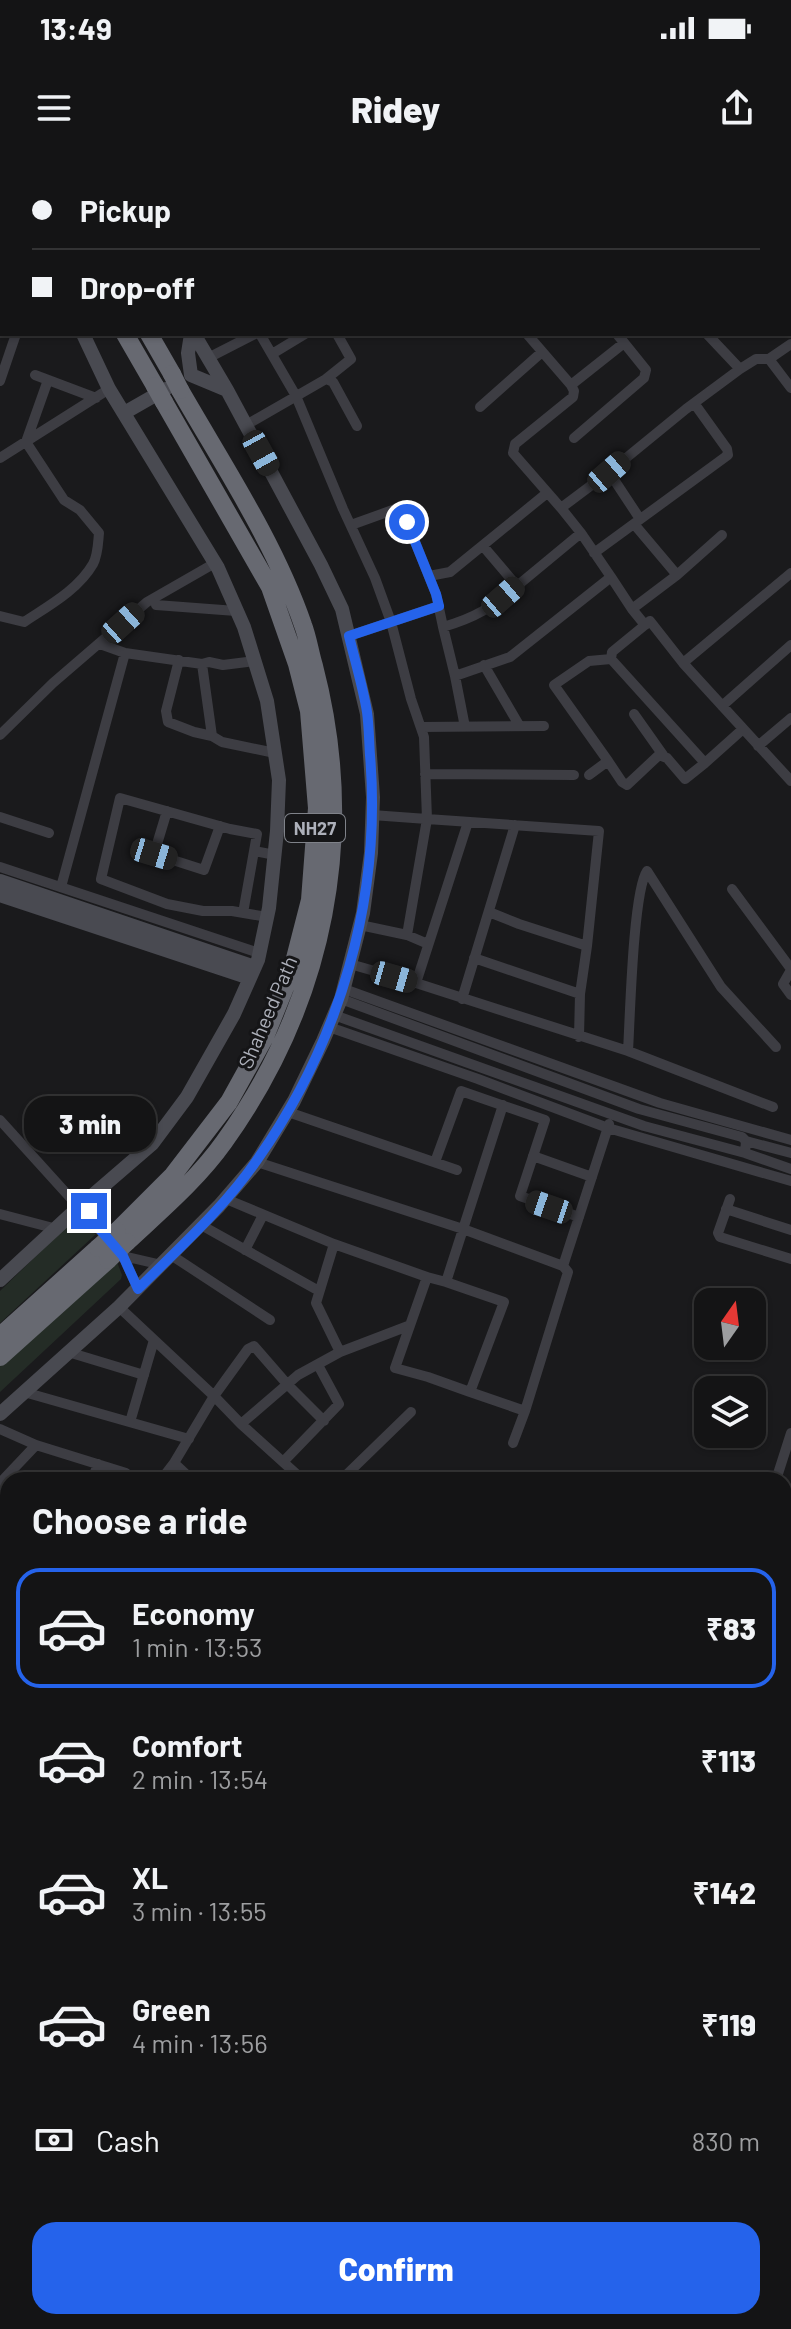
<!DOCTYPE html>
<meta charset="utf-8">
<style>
:root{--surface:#141415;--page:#212122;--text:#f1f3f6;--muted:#9d9ea0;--line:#333334;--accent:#2563eb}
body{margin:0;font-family:Barlow,sans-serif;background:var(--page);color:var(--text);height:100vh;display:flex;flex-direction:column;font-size:30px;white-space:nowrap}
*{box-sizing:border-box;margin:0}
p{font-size:26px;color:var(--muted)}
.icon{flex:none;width:44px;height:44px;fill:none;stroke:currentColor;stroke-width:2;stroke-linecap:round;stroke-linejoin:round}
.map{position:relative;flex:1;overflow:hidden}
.panel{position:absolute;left:0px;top:1312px;width:792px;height:858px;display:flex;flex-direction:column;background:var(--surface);border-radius:24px 24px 0 0;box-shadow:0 2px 6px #0004,0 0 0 2px var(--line)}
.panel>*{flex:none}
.hud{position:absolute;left:0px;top:0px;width:792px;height:176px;box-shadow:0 2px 6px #0004,0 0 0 2px var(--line);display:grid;align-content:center;height:176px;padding:0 32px;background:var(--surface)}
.needle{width:52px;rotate:14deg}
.tools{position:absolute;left:694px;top:1128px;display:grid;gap:16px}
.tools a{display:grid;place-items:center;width:72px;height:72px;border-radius:16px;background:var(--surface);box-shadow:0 2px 6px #0004,0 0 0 2px var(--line);font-size:40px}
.end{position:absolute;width:36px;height:36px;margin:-18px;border:10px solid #2563eb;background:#fff;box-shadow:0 0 0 4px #fff}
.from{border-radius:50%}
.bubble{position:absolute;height:56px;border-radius:24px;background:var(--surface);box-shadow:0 2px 6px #0004,0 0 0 2px var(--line);font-size:26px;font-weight:800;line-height:56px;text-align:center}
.car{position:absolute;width:24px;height:48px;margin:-24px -12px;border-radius:10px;box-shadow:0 0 6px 2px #0007;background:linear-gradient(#222 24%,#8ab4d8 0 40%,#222 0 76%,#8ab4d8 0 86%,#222 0)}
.hud b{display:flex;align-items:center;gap:28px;height:76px;font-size:30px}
.hud b+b{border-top:2px solid var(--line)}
.hud i{width:20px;height:20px;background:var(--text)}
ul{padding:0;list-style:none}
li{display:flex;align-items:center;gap:24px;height:120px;margin:0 16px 12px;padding:0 16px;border:4px solid transparent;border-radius:24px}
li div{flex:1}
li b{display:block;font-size:30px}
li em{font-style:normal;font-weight:800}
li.active{border-color:var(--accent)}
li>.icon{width:72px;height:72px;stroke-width:1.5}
h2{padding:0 32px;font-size:36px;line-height:96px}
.pay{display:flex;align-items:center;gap:20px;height:88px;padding:0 32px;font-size:30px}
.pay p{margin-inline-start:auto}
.cta{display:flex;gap:16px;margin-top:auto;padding:16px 32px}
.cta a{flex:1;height:92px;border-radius:24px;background:var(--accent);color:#fff;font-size:32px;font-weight:800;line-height:92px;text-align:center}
.status{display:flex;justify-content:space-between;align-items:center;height:56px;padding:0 40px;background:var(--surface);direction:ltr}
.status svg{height:22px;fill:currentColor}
header{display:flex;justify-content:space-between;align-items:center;height:104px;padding:0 32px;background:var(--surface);font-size:36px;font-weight:800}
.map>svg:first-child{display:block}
.green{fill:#242c26}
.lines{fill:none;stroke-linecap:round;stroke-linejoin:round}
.street{stroke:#3d3d43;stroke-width:10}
.secondary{stroke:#494a51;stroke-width:14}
.highway{stroke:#676971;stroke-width:18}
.highway-bridge{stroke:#676971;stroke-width:18}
.route{stroke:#2563eb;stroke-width:10}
.labels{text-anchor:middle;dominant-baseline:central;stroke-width:6;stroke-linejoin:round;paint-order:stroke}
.shield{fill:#151517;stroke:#7f8289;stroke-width:2}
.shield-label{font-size:18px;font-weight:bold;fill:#adb0ba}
.street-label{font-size:20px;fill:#adb0ba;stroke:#151517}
</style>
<div class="status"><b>13:49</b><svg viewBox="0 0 49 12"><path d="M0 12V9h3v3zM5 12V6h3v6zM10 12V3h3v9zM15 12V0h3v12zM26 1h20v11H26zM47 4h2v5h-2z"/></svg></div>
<header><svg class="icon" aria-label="menu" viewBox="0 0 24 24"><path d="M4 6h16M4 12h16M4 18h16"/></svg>Ridey<svg class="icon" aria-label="share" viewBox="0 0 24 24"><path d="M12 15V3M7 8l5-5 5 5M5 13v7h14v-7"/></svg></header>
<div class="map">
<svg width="791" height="2169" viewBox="0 0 791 2169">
<rect width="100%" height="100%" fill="#1a1a1c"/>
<path class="green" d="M79,1066L96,1074L0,1163V1131L66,1067Z
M117,1102L122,1115L121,1119L0,1232V1202Z"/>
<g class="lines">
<path class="street" d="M450,0L453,2
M679,0L680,2
M739,0L740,2
M272,2L273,0
M401,2L402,0
M578,2L579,0
M665,2L667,0
M790,5H791
M790,48L791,49
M0,55L2,56
M0,121L2,122
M260,174L296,236L343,349L375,418L391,462L411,539L424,577L427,659L599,671L587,786
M527,174L571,225L574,231L573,237L515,284L513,293L561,348L609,312L686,249L740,209L756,199H769
M707,174L740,209
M791,184L769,199L791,228
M272,194L305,174
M208,198L255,174
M35,215L96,238
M326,219L351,199L337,174
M0,221L16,174
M571,225L624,183
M480,247L542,192
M246,265L326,219L333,222L357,266
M574,278L644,218L646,210L617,174
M0,298L109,229
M609,312L640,359
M351,365L401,347L436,434L443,467C477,457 490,448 517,426
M483,386L517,426L581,373
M594,393L728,295L727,289L694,243
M677,415L722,375
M429,416L450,412L547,333
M611,417L632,449L677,415L634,364
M156,445L236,451
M632,449L645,465L612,492L611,499L705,603L743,569
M0,456L24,462C48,446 78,430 93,404C98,395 98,383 99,373L80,350L64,340L26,282L48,220
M645,465L650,461L683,503L791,621
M443,467L455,516L510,497L611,417L581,373L561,348
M349,476L439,446
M100,484L125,493L202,504L209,502L223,505L255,501
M179,500L166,551L168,562L194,572L212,576L222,582L275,593
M683,503L791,413
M202,504L212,576
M484,505L519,565
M455,516L465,567
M722,546L791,485
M634,554L663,595
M421,567L544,566
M0,575L53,523L147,442L215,403
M758,586L791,558
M608,601L554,525L589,501L611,499
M425,614L574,615
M589,615L608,601L622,622L627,625L659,595L667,598L685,619L705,603
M167,651L154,694L204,710L220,666
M372,655L427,659L407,775
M0,657L49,673
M0,707L259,793
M61,727L125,493
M732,729L791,809
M489,752L519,764L587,786L580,834L579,877
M243,753L254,691
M267,757L232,751H203L167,744L101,719L120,638L230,669L257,674L254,691L275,695
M360,765L407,775L428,784
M474,798L580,834
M350,804L416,823L628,891L773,947
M791,810L783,824L791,835
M416,823L468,662
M344,829L660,943L791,980
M462,839L515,665
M334,855L644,966L745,993L746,981L742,977L639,949L341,839
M329,867L478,919L608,968L791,1021
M628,891C630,859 633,731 647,711L721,827L776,887
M503,945L446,1122L504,1142L470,1232L525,1251L513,1283
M288,952L457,1010
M0,960L123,1096L138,1129
M746,981L791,993
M745,993L791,1009
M533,996L592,1017
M257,1002L463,1069L563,1106
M435,1002L461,931L545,960L520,1036L579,1057
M226,1039L334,1084L427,1117
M730,1039L718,1073L720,1077L791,1099
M726,1049L791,1070
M0,1054L57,1069
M201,1065L319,1131
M334,1084L316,1143L340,1192
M245,1090L263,1055
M171,1095L270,1160
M123,1096L162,1105
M446,1122L427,1117L395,1208L428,1217L470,1232
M119,1147L214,1236L174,1303L161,1320
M68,1192L144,1215
M24,1232L189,1279
M525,1251L568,1112L563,1106L609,964
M130,1262L154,1180
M241,1264L298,1215L340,1192L408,1166
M0,1269L36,1285L126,1313
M283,1302L339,1244L318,1205
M174,1303L192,1320
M92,1320L98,1304
M303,1320L241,1264L214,1236L248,1189L254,1186L287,1224L324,1261
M306,1320L324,1317L326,1320
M341,1320L411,1252
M776,1320L791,1273
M0,1323L36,1285
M784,1381L791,1378
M0,1395L8,1404
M0,1442L8,1440
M784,1456L791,1466
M0,1516L8,1513
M0,1648L8,1643
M784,1668L791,1675
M0,1749L8,1741
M0,1816L8,1823
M0,1884H8
M784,1884L791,1889
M0,2012L8,2005
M0,2068L8,2069
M0,2123L8,2119
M89,2162L93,2169
M494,2162H496
M249,2169L260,2166L263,2169
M337,2169L343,2162
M370,2169L378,2162
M546,2169L554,2162"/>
<path class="secondary" d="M11,0V2
M87,0L88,2
M109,0L110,2
M194,174L227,230
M191,215L188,193L191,174
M124,253L166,229
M0,721L255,807
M0,735L250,818
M66,1060L91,1059L90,1038
M0,1120L79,1047L152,984L187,937L234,854L258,800L269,748L277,671L279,620L267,541L244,467L218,408L109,229L83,174
M0,1254L119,1147L219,1046L257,1002L294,941L323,881L341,839L363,753L371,693L373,637L367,554L342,449L321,405L227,230L191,215"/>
<path class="highway" d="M53,0V2
M71,0L72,2
M125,174L155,226
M149,174L172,214
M117,1071L173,1015L229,942L265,877L292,810L310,740L317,648L309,551L297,504L270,427L164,242
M127,1082C160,1051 197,1020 224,982C325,841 358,675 314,506C310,493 308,478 303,465C275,383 223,305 180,230
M0,1176L98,1088
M0,1197L108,1100"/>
<path class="highway-bridge" d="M172,214L180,230
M155,226L164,242
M98,1088L117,1071
M108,1100L127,1082"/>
</g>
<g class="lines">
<path class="route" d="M89,1051L91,1059L123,1096L138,1129C179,1088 224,1048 257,1000C340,882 382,738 370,595C369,581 369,566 367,552C363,527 355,501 349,476L439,446L436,434L407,362"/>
</g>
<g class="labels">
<rect class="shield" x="285" y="654" width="60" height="28" rx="6"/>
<g class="shield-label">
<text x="315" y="668">NH27</text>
</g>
<g class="street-label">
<text transform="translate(267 852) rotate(-67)">Shaheed Path</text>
</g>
</g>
</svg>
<div class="tools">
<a><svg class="needle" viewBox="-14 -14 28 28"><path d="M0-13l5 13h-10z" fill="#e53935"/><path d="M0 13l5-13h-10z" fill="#9d9ea0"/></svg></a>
<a><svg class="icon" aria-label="layers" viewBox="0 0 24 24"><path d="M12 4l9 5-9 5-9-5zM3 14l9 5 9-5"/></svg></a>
</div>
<i class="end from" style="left:407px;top:362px"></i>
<i class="end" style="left:89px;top:1051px"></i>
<div class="bubble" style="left:24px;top:936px;width:132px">3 min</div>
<i class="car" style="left:261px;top:293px;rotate:151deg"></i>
<i class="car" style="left:609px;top:312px;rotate:49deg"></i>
<i class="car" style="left:503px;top:437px;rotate:49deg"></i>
<i class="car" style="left:123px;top:463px;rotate:48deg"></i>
<i class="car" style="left:154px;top:694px;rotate:107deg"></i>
<i class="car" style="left:394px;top:817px;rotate:106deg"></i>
<i class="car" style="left:549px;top:1047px;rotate:289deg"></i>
<div class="hud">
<b><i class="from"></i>Pickup</b>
<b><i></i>Drop-off</b>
</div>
<section class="panel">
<h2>Choose a ride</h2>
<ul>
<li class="active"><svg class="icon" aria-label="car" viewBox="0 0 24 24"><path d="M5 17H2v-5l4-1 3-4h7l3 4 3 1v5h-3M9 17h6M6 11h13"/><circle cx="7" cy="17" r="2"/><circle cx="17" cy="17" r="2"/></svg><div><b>Economy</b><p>1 min · 13:53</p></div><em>₹83</em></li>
<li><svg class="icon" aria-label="car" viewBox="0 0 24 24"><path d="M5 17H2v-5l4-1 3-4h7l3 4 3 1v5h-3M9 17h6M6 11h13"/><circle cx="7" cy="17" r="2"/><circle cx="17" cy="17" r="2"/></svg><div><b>Comfort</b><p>2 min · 13:54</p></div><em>₹113</em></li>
<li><svg class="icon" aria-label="car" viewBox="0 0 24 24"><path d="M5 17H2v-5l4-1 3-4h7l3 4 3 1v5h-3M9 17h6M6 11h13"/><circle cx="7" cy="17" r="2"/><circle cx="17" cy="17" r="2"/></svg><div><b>XL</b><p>3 min · 13:55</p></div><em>₹142</em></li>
<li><svg class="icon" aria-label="car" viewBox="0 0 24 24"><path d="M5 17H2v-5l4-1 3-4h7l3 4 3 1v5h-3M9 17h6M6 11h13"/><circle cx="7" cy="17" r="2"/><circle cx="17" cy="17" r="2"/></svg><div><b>Green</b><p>4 min · 13:56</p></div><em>₹119</em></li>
</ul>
<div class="pay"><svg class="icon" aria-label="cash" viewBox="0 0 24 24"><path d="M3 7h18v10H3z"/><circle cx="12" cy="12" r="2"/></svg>Cash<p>830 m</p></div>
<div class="cta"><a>Confirm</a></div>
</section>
</div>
